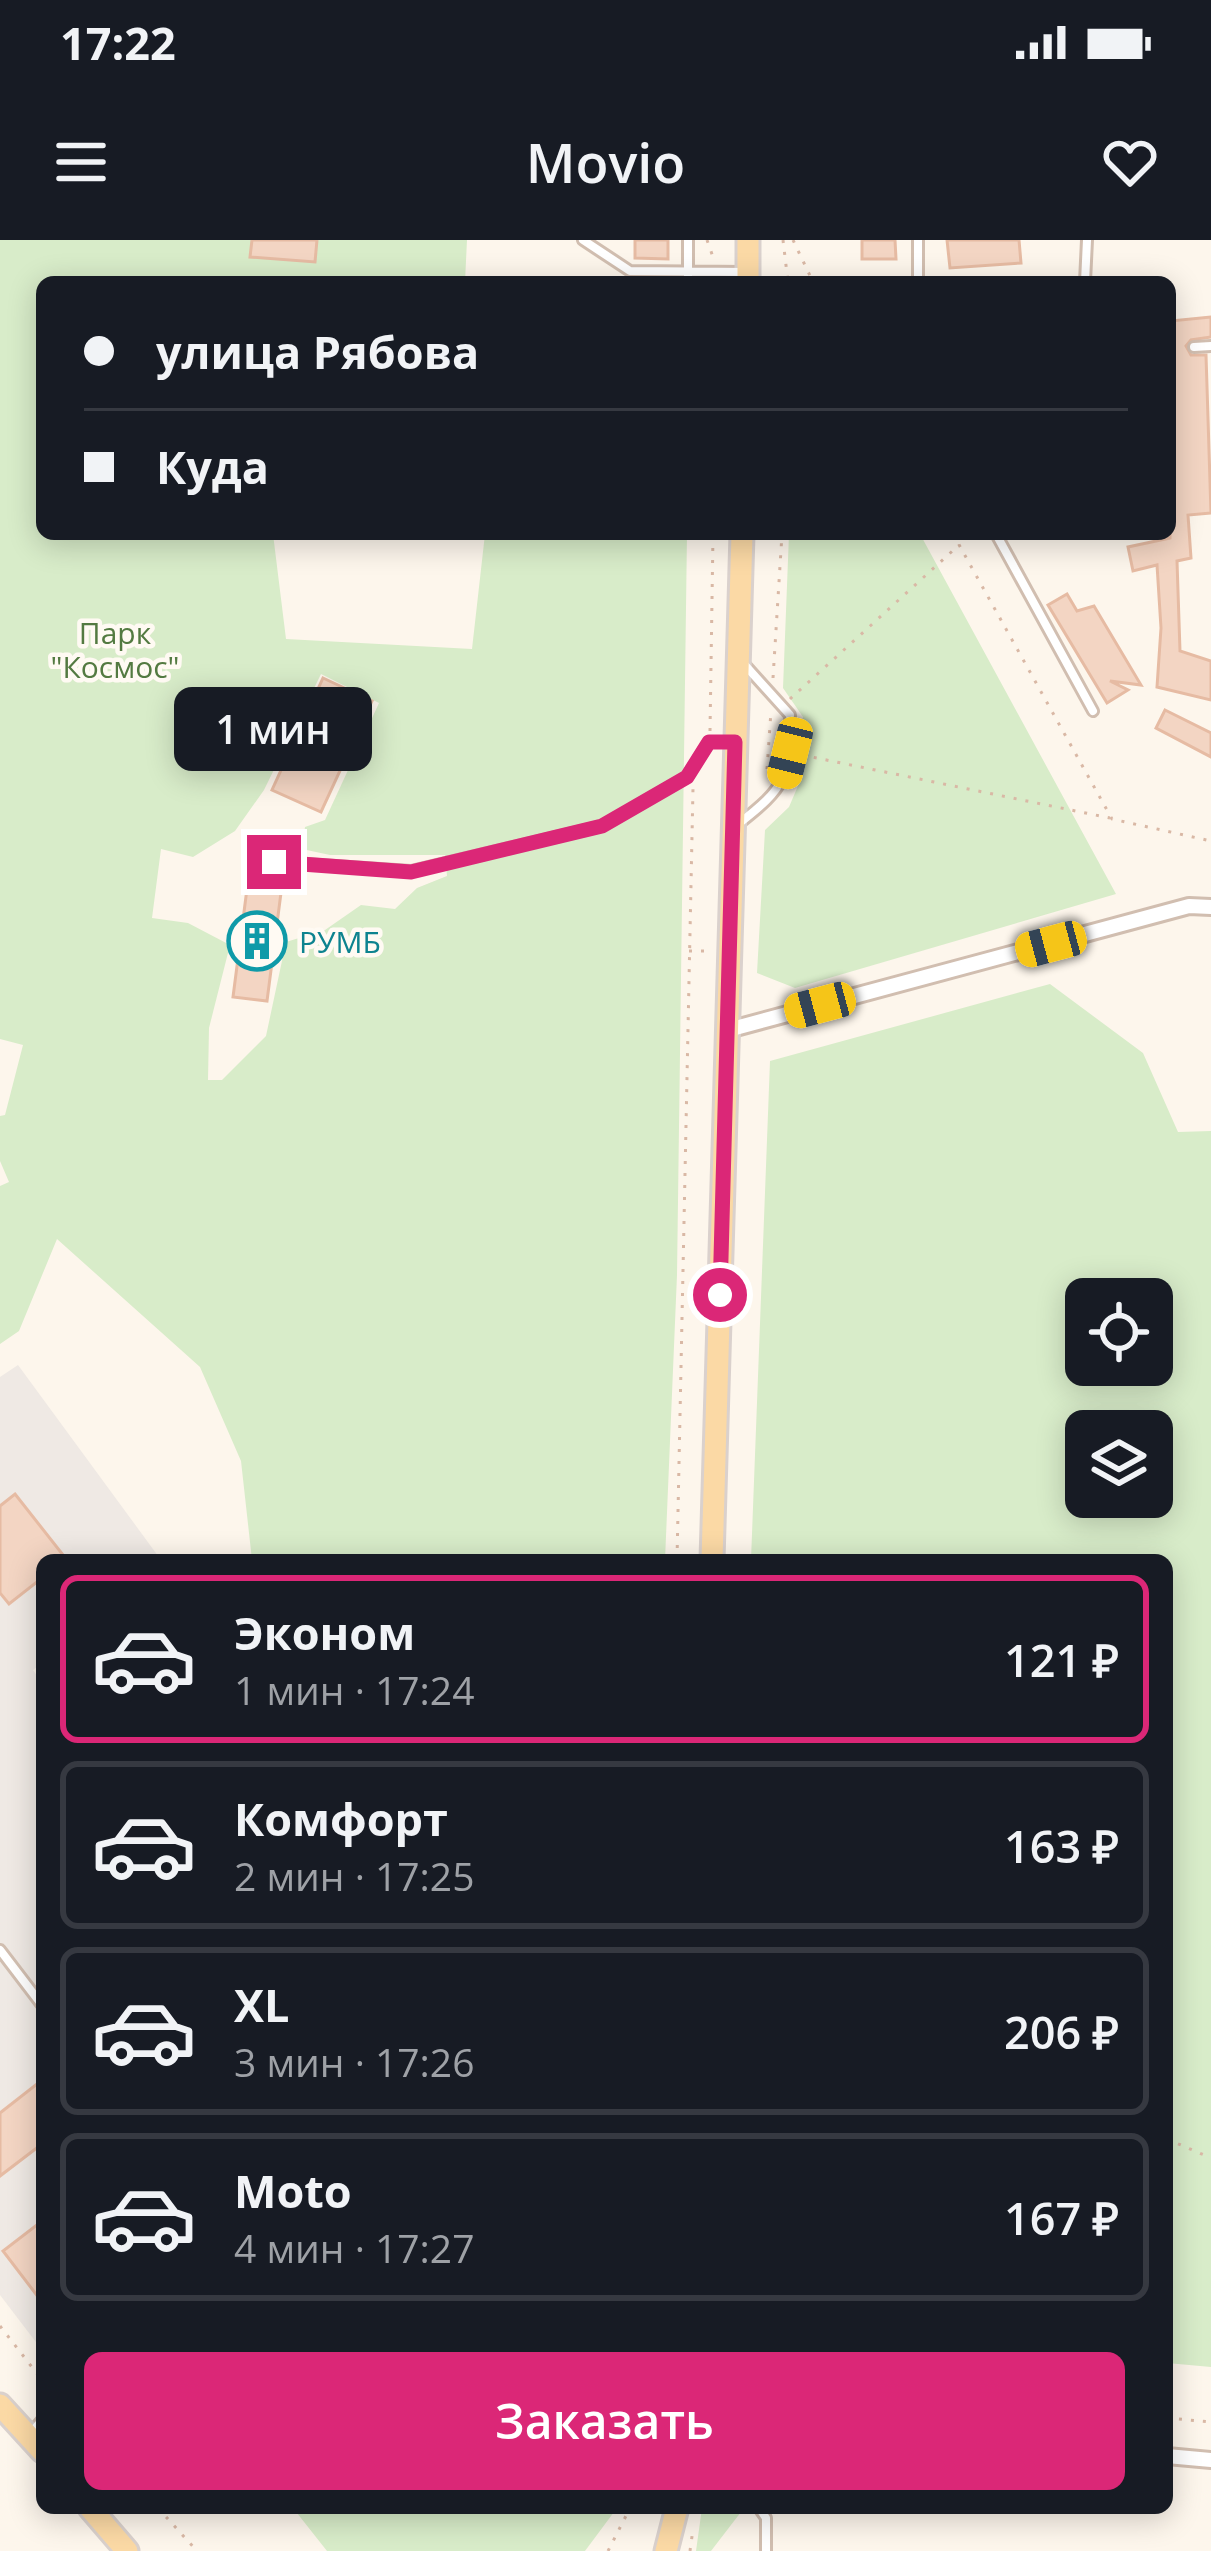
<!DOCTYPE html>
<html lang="ru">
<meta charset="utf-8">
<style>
:root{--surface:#171b24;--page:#242831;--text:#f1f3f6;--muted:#9ea1a6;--line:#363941;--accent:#db2777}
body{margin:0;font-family:"Open Sans",sans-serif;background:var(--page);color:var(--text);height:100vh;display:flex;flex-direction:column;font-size:45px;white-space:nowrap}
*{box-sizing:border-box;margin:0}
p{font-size:39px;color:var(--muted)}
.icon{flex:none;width:66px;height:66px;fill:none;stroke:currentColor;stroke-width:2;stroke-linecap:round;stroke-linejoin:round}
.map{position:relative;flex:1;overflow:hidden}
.panel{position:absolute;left:36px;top:1314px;width:1137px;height:960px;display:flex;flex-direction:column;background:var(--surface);border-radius:18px;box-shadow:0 6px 30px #0003}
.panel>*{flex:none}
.banner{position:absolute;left:36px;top:36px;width:1140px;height:264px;border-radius:18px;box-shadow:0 6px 30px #0003;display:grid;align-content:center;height:264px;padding:0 48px;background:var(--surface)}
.controls{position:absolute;left:1065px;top:1038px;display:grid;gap:24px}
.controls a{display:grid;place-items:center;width:108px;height:108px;border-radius:18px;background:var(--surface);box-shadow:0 6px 30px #0003;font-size:60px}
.end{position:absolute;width:54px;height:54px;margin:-27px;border:15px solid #db2777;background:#fff;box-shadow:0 0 0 6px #fff}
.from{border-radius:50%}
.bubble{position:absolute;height:84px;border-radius:18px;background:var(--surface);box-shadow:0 6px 30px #0003;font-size:39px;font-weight:600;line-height:84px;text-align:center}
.car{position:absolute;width:36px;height:72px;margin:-36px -18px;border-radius:15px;box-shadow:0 0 9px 3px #0007;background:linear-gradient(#f5c518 24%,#345 0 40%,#f5c518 0 76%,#345 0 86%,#f5c518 0)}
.banner b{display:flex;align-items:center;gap:42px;height:114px;font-size:45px}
.banner b+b{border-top:3px solid var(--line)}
.banner i{width:30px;height:30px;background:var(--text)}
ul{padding:21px 0 0;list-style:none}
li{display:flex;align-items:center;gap:36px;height:168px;margin:0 24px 18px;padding:0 24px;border:6px solid var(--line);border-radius:18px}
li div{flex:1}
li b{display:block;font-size:45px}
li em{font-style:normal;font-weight:600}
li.on{border-color:var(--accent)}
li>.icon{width:108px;height:108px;stroke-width:1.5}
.action{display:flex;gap:24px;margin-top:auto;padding:24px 48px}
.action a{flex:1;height:138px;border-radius:18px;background:var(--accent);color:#fff;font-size:48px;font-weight:600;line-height:138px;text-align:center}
.status{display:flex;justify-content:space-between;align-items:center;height:84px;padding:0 60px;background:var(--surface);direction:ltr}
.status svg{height:33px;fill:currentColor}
header{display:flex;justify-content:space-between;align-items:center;height:156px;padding:0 48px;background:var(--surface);font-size:54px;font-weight:600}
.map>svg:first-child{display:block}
.industrial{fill:#efe9e4}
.green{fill:#d8ecc9;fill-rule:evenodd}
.building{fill:#f3d5c3;stroke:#e6bba3;stroke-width:3}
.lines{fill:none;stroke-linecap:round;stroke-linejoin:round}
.lane-casing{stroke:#d1beb0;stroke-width:14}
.street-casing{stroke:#d1beb0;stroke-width:20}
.primary-casing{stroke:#dad1cd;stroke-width:27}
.path{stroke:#d9b8a5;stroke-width:3;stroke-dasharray:3 9;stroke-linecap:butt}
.lane{stroke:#fff;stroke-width:8}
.street{stroke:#fff;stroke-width:14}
.primary{stroke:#fbd9a5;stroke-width:21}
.route{stroke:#db2777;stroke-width:15}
.labels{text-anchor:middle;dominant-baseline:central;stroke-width:9;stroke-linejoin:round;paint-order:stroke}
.park-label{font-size:30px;fill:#537a41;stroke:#fffaf3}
.culture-label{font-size:30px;fill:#0d838f;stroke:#fffaf3;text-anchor:start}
</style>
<div class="status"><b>17:22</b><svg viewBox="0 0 49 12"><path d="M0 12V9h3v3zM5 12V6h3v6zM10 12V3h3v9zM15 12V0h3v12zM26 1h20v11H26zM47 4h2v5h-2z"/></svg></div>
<header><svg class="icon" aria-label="menu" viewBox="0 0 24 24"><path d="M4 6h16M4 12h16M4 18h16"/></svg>Movio<svg class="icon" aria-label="heart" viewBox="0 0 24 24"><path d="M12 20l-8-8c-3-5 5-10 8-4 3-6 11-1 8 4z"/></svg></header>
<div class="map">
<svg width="1211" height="2311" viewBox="0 0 1211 2311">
<rect width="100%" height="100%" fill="#fdf6ec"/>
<path class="industrial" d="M18,1125L161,1320H42V1423L33,1430L42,1443V2110L0,2055V1137Z"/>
<path class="green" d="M0,0H467L465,42H42V294H273L286,399L472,409L485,294H687L677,1035L665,1320H252L241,1221L200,1127L57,999L19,1091L0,1104V946L9,942L0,921V876L5,875L23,805L0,799ZM321,434L379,463L325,580L305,587L302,609L330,615H445L447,636L417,648L395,669L361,665L325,690L286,702L266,796L222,840H208L209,788L230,705L188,683L152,678L161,609L193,617L235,591L264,550Z
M789,294H920L1116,654L795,748L757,733L765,590L789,567L803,534V477L783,448Z
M1050,744L1143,813L1178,892L1211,891V2127L1167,2123V1320H751L770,821ZM1086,1059H1152V1125H1086ZM1152,1191V1257H1086V1191Z
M293,2268H617L585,2311H327Z
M702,2268L741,2272L711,2311H696Z"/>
<path class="building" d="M252,0H317L315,22L250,17Z
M635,0H668V19L635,18Z
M862,0H895L896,19H862Z
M947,0H1019L1021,23L950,28Z
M1211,77V97L1191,100L1186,106L1191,115H1206L1211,273L1188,275L1191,318L1177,321L1180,411L1211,421V460L1157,447L1161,388L1157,325L1133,331L1128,307L1170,298V81Z
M1067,354L1077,371L1094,366L1141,445L1110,441L1128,450L1107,463L1048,365Z
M323,438L372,461L321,572L272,550Z
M1165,470L1211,493V517L1156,488Z
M248,641L282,645L267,761L233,757Z
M15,1254L67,1320H42V1338L9,1364L0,1353V1266Z
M42,1840V1904L0,1936V1873Z
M42,1981V2062L3,2011Z"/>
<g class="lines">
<defs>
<path id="lane" d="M583,0L630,31L746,32
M688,42V0
M918,42V0
M1085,42L1087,0
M1194,107L1211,106
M996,294L1093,471
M737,585C787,546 789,539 790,475L744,424
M274,622L411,631L602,586L687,537L709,502H732
M0,1710L42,1765
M30,2194L42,2180
M759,2268L766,2278V2311"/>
<path id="street" d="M728,790L1189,666L1211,667
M1167,2216L1211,2220"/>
<path id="primary" d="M748,42V0
M712,1320L742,294
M0,2165L42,2211
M90,2268L127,2311
M666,2311L677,2268"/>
</defs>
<use href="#lane" class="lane-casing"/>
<use href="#street" class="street-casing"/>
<use href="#primary" class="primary-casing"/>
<path class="path" d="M707,0L713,17
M783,0L788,42
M793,0L813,42
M953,294L1112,579L1211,601
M773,438L782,294
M790,459L959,305
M710,491L713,294
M802,515L1110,578
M767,529L771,471
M689,711H709
M677,1320L693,548
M1167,1899L1211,1918
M0,2086L42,2140
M1167,2178L1211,2182
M158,2268L197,2311
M608,2311L630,2268
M690,2311L693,2289"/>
<use href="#lane" class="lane"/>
<use href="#street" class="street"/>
<use href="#primary" class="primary"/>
</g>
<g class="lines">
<path class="route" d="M274,622L411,632L602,586L687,537L709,502H735L720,1055"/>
</g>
<defs>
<symbol id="building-ring" viewBox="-11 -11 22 22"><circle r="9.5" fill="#fffaf3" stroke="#0f9aa8" stroke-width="1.5"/><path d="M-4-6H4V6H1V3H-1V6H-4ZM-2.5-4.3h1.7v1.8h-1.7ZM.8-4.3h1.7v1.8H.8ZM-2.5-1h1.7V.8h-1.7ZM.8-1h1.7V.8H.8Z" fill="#0f9aa8"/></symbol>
</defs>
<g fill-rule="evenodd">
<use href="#building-ring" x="224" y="668" width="66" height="66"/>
</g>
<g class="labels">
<g class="park-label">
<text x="115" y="392">Парк<tspan x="115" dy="34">"Космос"</tspan></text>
</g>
<g class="culture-label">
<text x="299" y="701">РУМБ</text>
</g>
</g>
</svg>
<div class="controls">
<a><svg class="icon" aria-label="locate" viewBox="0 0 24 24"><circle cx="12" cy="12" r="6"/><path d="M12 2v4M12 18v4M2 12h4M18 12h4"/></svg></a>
<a><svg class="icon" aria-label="layers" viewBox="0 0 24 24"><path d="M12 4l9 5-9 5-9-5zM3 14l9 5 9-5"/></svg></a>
</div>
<i class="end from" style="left:720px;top:1055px"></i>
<i class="end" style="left:274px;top:622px"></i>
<div class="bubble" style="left:174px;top:447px;width:198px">1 мин</div>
<i class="car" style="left:790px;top:513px;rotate:194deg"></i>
<i class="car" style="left:1051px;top:704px;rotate:255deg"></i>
<i class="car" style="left:820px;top:765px;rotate:255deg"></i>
<div class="banner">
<b><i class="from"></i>улица Рябова</b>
<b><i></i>Куда</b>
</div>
<section class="panel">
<ul>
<li class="on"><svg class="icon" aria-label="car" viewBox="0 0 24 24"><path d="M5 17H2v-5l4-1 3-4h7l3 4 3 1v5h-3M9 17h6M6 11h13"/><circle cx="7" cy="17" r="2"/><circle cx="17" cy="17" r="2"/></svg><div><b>Эконом</b><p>1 мин · 17:24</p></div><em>121 ₽</em></li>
<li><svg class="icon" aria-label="car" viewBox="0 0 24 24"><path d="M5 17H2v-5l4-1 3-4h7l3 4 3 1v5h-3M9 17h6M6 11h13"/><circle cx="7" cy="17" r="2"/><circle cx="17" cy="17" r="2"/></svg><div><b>Комфорт</b><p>2 мин · 17:25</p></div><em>163 ₽</em></li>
<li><svg class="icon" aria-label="car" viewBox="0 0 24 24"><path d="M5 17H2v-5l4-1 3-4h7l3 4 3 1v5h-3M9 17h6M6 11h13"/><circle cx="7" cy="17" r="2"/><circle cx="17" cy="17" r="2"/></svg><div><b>XL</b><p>3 мин · 17:26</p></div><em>206 ₽</em></li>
<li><svg class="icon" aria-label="car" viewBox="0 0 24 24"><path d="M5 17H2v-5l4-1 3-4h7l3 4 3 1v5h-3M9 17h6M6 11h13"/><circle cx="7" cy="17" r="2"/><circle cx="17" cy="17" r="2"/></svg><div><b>Moto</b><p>4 мин · 17:27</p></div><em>167 ₽</em></li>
</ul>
<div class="action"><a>Заказать</a></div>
</section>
</div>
